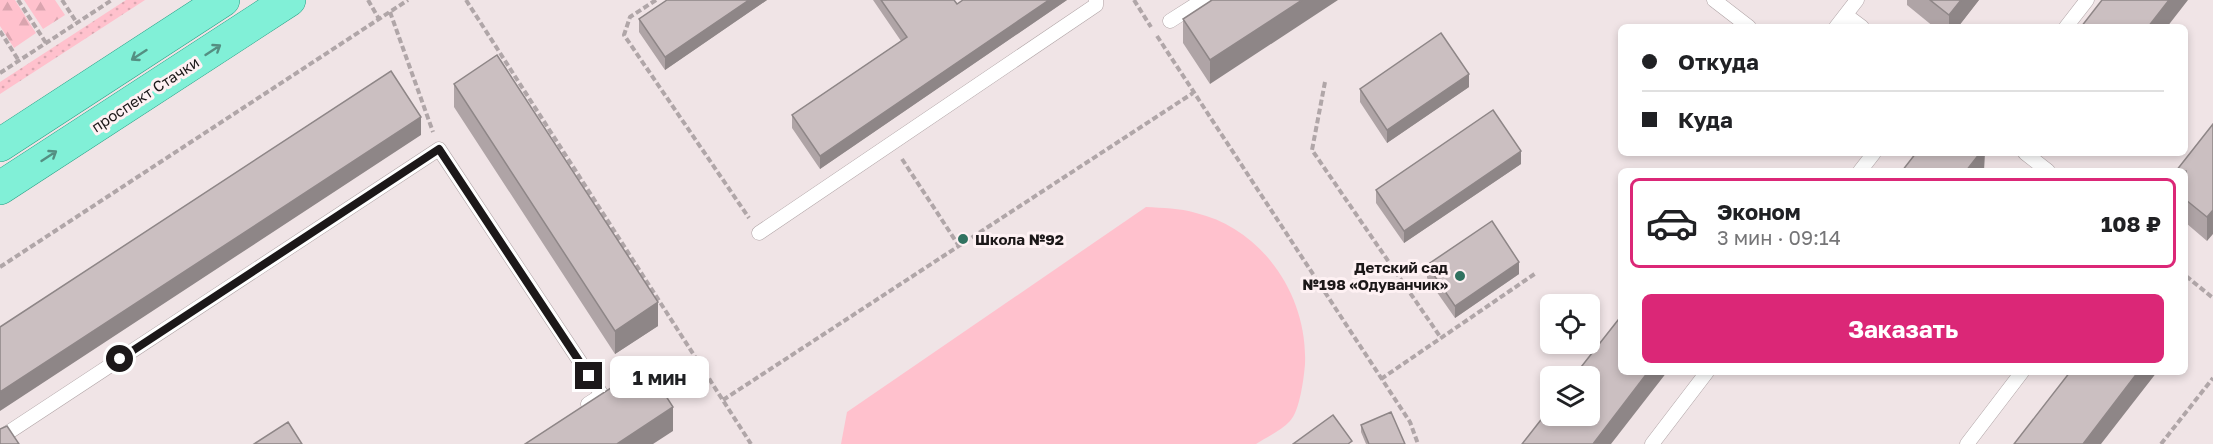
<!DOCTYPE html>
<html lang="ru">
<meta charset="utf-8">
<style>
:root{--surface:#fff;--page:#f2f2f2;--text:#202124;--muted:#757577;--line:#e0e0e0;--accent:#db2777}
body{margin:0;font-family:"Golos Text",sans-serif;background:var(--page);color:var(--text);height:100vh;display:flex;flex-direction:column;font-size:22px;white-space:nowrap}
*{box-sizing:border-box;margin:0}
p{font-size:20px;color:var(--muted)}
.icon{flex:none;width:33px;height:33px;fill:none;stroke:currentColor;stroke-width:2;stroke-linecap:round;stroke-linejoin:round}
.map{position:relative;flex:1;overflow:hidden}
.panel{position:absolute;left:1618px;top:168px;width:570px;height:207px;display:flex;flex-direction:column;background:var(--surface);border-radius:9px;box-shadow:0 3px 9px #0003}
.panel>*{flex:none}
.banner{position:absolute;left:1618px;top:24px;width:570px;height:132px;border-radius:9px;box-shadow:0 3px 9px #0003;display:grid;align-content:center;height:132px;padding:0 24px;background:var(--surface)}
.tools{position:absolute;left:1540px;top:294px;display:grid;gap:12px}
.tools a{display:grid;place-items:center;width:60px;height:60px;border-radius:9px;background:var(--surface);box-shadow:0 3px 9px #0003;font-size:30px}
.end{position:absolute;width:27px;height:27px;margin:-14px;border:8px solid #1c1819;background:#fff;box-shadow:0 0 0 3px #fff}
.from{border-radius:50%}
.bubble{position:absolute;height:42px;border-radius:9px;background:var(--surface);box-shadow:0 3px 9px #0003;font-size:20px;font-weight:700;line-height:42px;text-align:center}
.banner b{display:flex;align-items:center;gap:21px;height:57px;font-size:22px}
.banner b+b{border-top:2px solid var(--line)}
.banner i{width:15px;height:15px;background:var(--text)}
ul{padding:10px 0 0;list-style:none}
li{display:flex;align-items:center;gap:18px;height:90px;margin:0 12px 9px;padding:0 12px;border:3px solid transparent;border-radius:9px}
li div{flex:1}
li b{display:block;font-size:22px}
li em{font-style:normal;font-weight:700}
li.selected{border-color:var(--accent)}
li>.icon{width:54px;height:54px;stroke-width:1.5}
.button{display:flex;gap:12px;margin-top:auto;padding:12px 24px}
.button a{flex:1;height:69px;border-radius:9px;background:var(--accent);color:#fff;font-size:24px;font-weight:700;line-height:69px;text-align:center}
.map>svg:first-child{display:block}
.grass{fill:url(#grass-dots)}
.forest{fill:url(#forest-firs)}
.pitch{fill:#ffc1cd}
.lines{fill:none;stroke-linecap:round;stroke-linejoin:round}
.lane-casing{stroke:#b0a4a6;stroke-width:15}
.primary-casing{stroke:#279e84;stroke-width:34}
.path{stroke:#b0a6a8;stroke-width:4;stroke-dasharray:6 3;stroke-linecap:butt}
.lane{stroke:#fff;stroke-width:14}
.primary{stroke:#81f0d7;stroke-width:33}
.wall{fill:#afa4a6}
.shaded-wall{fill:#8e8687}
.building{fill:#cbbfc1;stroke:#8e8687;stroke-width:1.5}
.oneway{stroke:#548f82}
.route{stroke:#1c1819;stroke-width:8}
.poi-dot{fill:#317260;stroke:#fef1f3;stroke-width:2}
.labels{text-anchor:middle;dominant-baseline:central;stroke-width:6;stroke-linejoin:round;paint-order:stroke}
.street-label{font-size:15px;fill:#1c1819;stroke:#fef1f3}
.poi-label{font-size:15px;font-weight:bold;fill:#1c1819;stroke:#fef1f3;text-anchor:start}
</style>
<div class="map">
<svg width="2213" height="444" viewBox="0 0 2213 444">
<defs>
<pattern id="grass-dots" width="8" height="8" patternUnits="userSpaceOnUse" patternTransform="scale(1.5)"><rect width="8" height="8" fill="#ffc1cd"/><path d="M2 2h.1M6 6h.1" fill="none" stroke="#daa5af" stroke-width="1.8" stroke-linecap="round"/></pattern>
<pattern id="forest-firs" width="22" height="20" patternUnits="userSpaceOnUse" patternTransform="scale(1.5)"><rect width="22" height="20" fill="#ffc1cd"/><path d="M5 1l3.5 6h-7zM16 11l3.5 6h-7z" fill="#daa5af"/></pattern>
</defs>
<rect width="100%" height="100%" fill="#f0e4e6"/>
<path class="grass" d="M126,0H145L0,94V82Z"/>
<path class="forest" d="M0,0H15L36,33L14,48L0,26Z
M24,0H55L65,15L43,29Z"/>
<path class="pitch" d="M1146,207C1163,208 1179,208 1196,213C1263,229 1308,296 1305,364C1304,377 1300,411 1290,421C1282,430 1267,437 1256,444H841L847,412Z"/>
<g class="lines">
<defs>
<path id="lane" d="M1714,0L1749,27
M1846,15L1862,27
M1170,21L1203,0
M1836,27L1857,0
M2066,27L2087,0
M2025,153L2048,171
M1860,171L1874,153
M759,233L1096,5V0
M0,438L439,149L602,395L588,404
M1652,444L1707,372
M1967,444L2022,372"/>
<path id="primary" d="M0,145L223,0
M0,188L289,0"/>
</defs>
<use href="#lane" class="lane-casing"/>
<use href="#primary" class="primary-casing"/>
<path class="path" d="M18,0L46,43
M62,0L77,23
M368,0L379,19
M466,0L751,444
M656,0L630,17L624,35L749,218
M1134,0L1151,27
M390,12L433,132
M0,31L19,61
M1157,36L1410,422L1418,444
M0,73L112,0
M1325,82L1312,150L1441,338
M902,159L959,246
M0,267L408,0
M2186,276L2213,298
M649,376L696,358
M1381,379L1536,273
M723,400L1193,93
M2161,444L2213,378"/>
<use href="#lane" class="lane"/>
<use href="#primary" class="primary"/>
</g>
<path class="wall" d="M667,0H767L665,70L639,32V19Z
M873,0H954L957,4L1067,0L820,169L792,128V115L901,41Z
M1212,0L1210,84L1183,43V19Z
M1907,0H1979L1958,27H1934L1907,5Z
M454,84L658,326L615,354L454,107Z
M1469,87L1387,143L1360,102V89Z
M2213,124L2207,241L2186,223V171Z
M1521,164L1404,243L1376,203V190Z
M1427,265L1519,274L1455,318L1427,278Z
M1361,425L1405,444H1366L1361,432Z"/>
<path class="shaded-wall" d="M749,0H767L665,70V57Z
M1049,0H1067L820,169V156Z
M1302,0H1338L1210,84V60Z
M1961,0H1979L1958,27H1949V15Z
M2169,0H2188L2167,27H2148Z
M1469,74V87L1387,143V130Z
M421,117V135L0,411V392Z
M1521,151V164L1404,243V231Z
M1980,153H1985L1984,171H1966Z
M2213,210V234L2207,241V217Z
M1519,262V274L1455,318V306Z
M658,302V326L615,354V331Z
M1648,372H1667L1611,444H1593Z
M2138,372H2157L2101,444H2083Z
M673,407V431L653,444H617Z"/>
<path class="building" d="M667,0H749L665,57L639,19Z
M881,0H954L957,4L963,0H1049L820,156L792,115L907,37Z
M1212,0H1302L1210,60L1183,19Z
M1930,0H1961L1949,15Z
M2102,0H2169L2148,27H2081Z
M1441,33L1469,74L1387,130L1360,89Z
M497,55L658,302L615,331L454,84Z
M391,71L421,117L0,392V327Z
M1493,110L1521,151L1404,231L1376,190Z
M2213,124V210L2207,217L2186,200V171H2176Z
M1916,153H1980L1966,171H1902Z
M1492,221L1519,262L1455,306L1427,265Z
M1622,315V372H1648L1593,444H1522L1551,407V416H1590V376H1574Z
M646,365L673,407L617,444H525Z
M2070,372H2138L2083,444H2014Z
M1391,412L1405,444H1369L1361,425Z
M1333,415L1352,441L1348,444H1293Z
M288,422L302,444H254Z
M7,426L19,444H0V429Z"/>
<defs><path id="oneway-shaft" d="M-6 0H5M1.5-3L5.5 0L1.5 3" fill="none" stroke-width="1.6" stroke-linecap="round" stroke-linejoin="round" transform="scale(1.5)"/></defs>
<g class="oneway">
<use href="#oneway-shaft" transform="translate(213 50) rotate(-33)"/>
<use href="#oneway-shaft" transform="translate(139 55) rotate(147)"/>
<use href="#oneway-shaft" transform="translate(49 156) rotate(-33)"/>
</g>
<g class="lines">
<path class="route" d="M120,359L439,149L589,376"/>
</g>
<g class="poi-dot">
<circle cx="963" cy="239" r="6"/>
<circle cx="1460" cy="276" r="6"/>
</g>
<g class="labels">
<g class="street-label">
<text transform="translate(145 94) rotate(-33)">проспект Стачки</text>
</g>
<g class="poi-label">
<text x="975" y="239">Школа №92</text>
<text x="1448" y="267" text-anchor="end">Детский сад<tspan x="1448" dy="17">№198 «Одуванчик»</tspan></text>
</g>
</g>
</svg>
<div class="tools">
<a><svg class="icon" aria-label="locate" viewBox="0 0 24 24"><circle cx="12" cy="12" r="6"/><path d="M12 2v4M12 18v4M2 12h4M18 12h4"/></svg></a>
<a><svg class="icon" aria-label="layers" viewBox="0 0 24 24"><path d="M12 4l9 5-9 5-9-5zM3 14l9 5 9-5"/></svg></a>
</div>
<i class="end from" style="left:120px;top:359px"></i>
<i class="end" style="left:589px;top:376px"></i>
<div class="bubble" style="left:610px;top:356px;width:99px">1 мин</div>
<div class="banner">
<b><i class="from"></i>Откуда</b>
<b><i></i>Куда</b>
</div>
<section class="panel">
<ul>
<li class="selected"><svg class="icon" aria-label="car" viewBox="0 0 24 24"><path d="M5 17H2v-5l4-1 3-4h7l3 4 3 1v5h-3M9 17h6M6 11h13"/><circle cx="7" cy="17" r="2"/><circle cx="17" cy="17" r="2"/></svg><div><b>Эконом</b><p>3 мин · 09:14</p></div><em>108 ₽</em></li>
</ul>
<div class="button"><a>Заказать</a></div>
</section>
</div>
